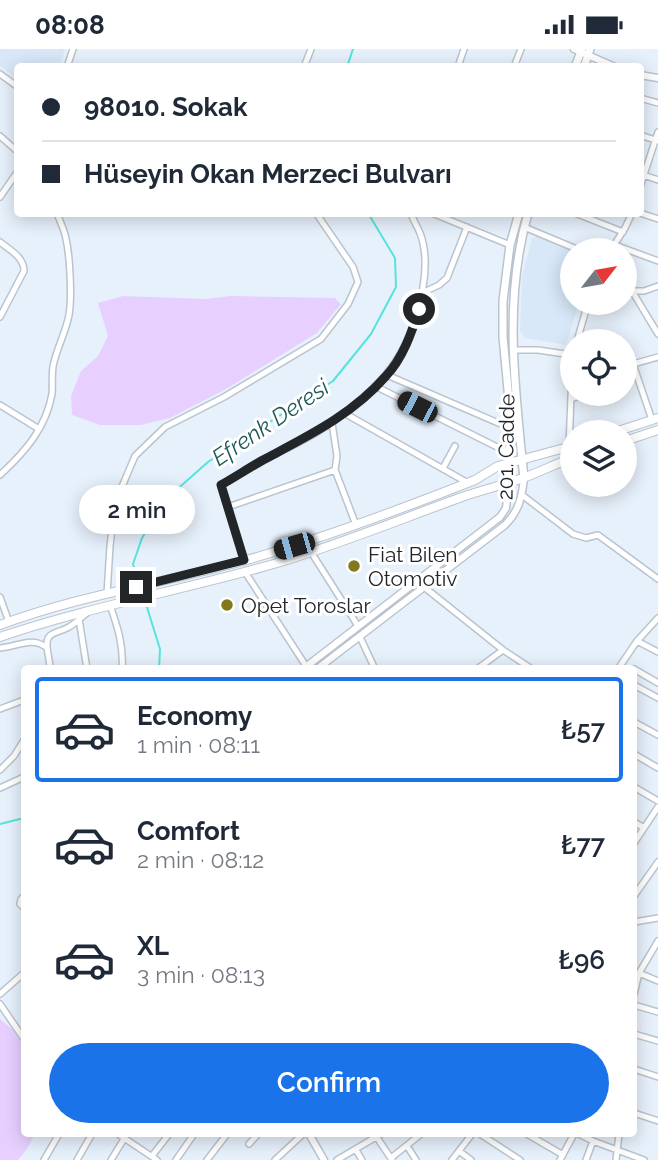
<!DOCTYPE html>
<meta charset="utf-8">
<style>
:root{--surface:#fff;--page:#f6f6f7;--text:#1f2937;--muted:#747a83;--line:#e0e1e3;--accent:#1a73e8}
body{margin:0;font-family:Raleway,sans-serif;background:var(--page);color:var(--text);height:100vh;display:flex;flex-direction:column;font-size:26px;white-space:nowrap}
*{box-sizing:border-box;margin:0}
p{font-size:23px;color:var(--muted)}
.icon{flex:none;width:38px;height:38px;fill:none;stroke:currentColor;stroke-width:2;stroke-linecap:round;stroke-linejoin:round}
.map{position:relative;flex:1;overflow:hidden}
.sheet{position:absolute;left:21px;top:616px;width:616px;height:472px;display:flex;flex-direction:column;background:var(--surface);border-radius:7px;box-shadow:0 4px 18px #0003}
.sheet>*{flex:none}
.hud{position:absolute;left:14px;top:14px;width:630px;height:154px;border-radius:7px;box-shadow:0 4px 18px #0003;display:grid;align-content:center;height:154px;padding:0 28px;background:var(--surface)}
.needle{width:46px;rotate:59deg}
.buttons{position:absolute;left:560px;top:189px;display:grid;gap:14px}
.buttons a{display:grid;place-items:center;width:77px;height:77px;border-radius:50%;background:var(--surface);box-shadow:0 4px 18px #0003;font-size:35px}
.end{position:absolute;width:32px;height:32px;margin:-16px;border:9px solid #222629;background:#fff;box-shadow:0 0 0 4px #fff}
.from{border-radius:50%}
.bubble{position:absolute;height:49px;border-radius:24px;background:var(--surface);box-shadow:0 4px 18px #0003;font-size:23px;font-weight:600;line-height:49px;text-align:center}
.car{position:absolute;width:21px;height:42px;margin:-21px -10px;border-radius:9px;box-shadow:0 0 5px 2px #0007;background:linear-gradient(#222 24%,#8ab4d8 0 40%,#222 0 76%,#8ab4d8 0 86%,#222 0)}
.hud b{display:flex;align-items:center;gap:24px;height:66px;font-size:26px}
.hud b+b{border-top:2px solid var(--line)}
.hud i{width:18px;height:18px;background:var(--text)}
ul{padding:12px 0 0;list-style:none}
li{display:flex;align-items:center;gap:21px;height:105px;margin:0 14px 10px;padding:0 14px;border:4px solid transparent;border-radius:7px}
li div{flex:1}
li b{display:block;font-size:26px}
li em{font-style:normal;font-weight:600}
li.selected{border-color:var(--accent)}
li>.icon{width:63px;height:63px;stroke-width:1.5}
.action{display:flex;gap:14px;margin-top:auto;padding:14px 28px}
.action a{flex:1;height:80px;border-radius:42px;background:var(--accent);color:#fff;font-size:28px;font-weight:600;line-height:80px;text-align:center}
.status{display:flex;justify-content:space-between;align-items:center;height:49px;padding:0 35px;background:var(--surface);direction:ltr}
.status svg{height:19px;fill:currentColor}
.map>svg:first-child{display:block}
.built{fill:#d8e8f8}
.green{fill:#e7d0ff}
.lines{fill:none;stroke-linecap:round;stroke-linejoin:round}
.stream{stroke:#55e4dd;stroke-width:2}
.minor-casing{stroke:#bac4ce;stroke-width:8}
.tertiary-casing{stroke:#bac4ce;stroke-width:9}
.secondary-casing{stroke:#bac4ce;stroke-width:10}
.primary-casing{stroke:#bac4ce;stroke-width:10}
.minor{stroke:#fff;stroke-width:5}
.tertiary{stroke:#fff;stroke-width:6}
.secondary{stroke:#fff;stroke-width:7}
.primary{stroke:#fff;stroke-width:8}
.route{stroke:#222629;stroke-width:9}
.poi-dot{fill:#82781c;stroke:#fff;stroke-width:2.5}
.labels{text-anchor:middle;dominant-baseline:central;stroke-width:6;stroke-linejoin:round;paint-order:stroke}
.street-label{font-size:21px;fill:#222629;stroke:#fff}
.poi-label{font-size:21px;fill:#222629;stroke:#fff;text-anchor:start}
.water-label{font-size:23px;font-style:italic;fill:#205b58;stroke:#fff}
</style>
<div class="status"><b>08:08</b><svg viewBox="0 0 49 12"><path d="M0 12V9h3v3zM5 12V6h3v6zM10 12V3h3v9zM15 12V0h3v12zM26 1h20v11H26zM47 4h2v5h-2z"/></svg></div>
<div class="map">
<svg width="658" height="1111" viewBox="0 0 658 1111">
<rect width="100%" height="100%" fill="#e7f1fb"/>
<path class="built" d="M0,0H65L60,17L18,18L17,30L0,17Z
M538,187L572,202V254H579L566,296L525,289L520,282L522,228L532,189Z"/>
<path class="green" d="M123,247L205,250L231,247L335,249L341,255L317,284L226,340L170,369L141,376H100L72,366L71,347L81,322L98,307L108,287L98,254Z
M0,970L14,982L24,998V1085H35L27,1100L18,1111H0Z"/>
<g class="lines">
<path class="stream" d="M347,18L353,0
M139,534L133,515L142,489L165,451L208,413L333,332L371,285L396,238L395,209L368,164
M145,552L160,600L159,620
M0,775L24,769"/>
<defs>
<path id="minor" d="M67,18L73,0
M304,18L311,0
M458,18L464,0
M514,18L521,0
M0,25L18,38
M640,49L658,54
M640,86L658,92
M0,87L18,103
M640,125L658,131
M640,138L658,83
M0,148L18,122
M432,164L510,196
M575,164L623,183
M640,164L658,170
M524,178L579,201
M0,193C10,201 24,208 24,222L0,268
M615,196L658,212
M611,201L625,179L632,164
M625,238L632,242L658,285
M632,242H644L658,237
M424,243L439,236L447,229L467,178
M577,292L588,254
M514,301H538L572,306
M625,315H633L658,308
M633,315L652,371
M387,326L510,379
M625,329L627,315
M375,337L501,400L508,402
M571,350L585,345
M0,356L39,380
M344,364L468,434
M332,374L337,407L335,421L356,476
M569,398L572,323
M443,419L455,397
M0,426C25,403 46,379 52,345C53,334 51,323 54,313C58,297 66,282 69,266C72,249 70,207 66,190C65,182 60,173 57,164
M522,446L573,485L586,489L598,486L658,530
M228,458L335,421
M311,503L358,577
M244,511L221,436C235,428 248,419 262,412C286,399 311,389 332,373C372,345 403,315 416,267C424,241 430,210 420,184C417,177 413,171 411,164
M245,523L306,617
M424,538L503,601L532,620
M107,545L110,497L115,454L135,407L165,378L224,348L321,290L348,255L358,233L353,218L316,164
M0,548L9,573
M110,556C117,576 124,597 122,620
M79,570L87,620
M360,588L375,620
M637,592L658,603
M0,599C17,598 31,587 46,598
M50,620C50,611 47,604 47,596C46,583 58,584 67,579C74,576 80,569 86,565
M477,620L503,601
M618,620L637,592L658,569
M634,620L658,634
M634,636L658,649
M0,660L24,651
M634,673L658,686
M634,705L658,719
M0,721L14,707L24,691
M634,738L658,752
M0,739L24,728
M634,773L644,779
M634,794L658,758
M24,847L21,850L20,855L24,859
M634,847L658,813
M634,873L658,869
M639,924L658,932
M0,945L24,924
M634,945L639,924L658,892
M0,955L24,990
M634,956L658,963
M634,985L658,992
M634,1020L658,1028
M634,1064L658,1072
M118,1085L157,1111
M480,1085L520,1111
M527,1085L563,1106
M579,1085L593,1092L644,1111
M376,1087L392,1111
M249,1095L258,1085
M407,1097L416,1111
M356,1101L362,1111
M459,1102L471,1111
M152,1107L169,1085
M391,1109L421,1085
M44,1111L59,1085
M77,1111L92,1085
M111,1111L127,1085
M176,1111L194,1085
M207,1111L227,1085
M275,1111L303,1085
M337,1111L381,1085
M452,1111L472,1085
M560,1111L574,1085
M586,1111L593,1092
M616,1111L619,1085"/>
<path id="tertiary" d="M574,0L615,18
M640,26L658,29
M303,620L500,468L506,459L509,433
M317,620L505,476C519,462 522,448 524,429
M309,1085L324,1111"/>
<path id="secondary" d="M575,18L582,0
M584,18L590,0
M524,429C515,341 503,251 528,164
M509,433L510,362L503,288V252L510,196L519,164"/>
<path id="primary" d="M615,383L658,369
M625,392L658,381
M0,576C78,547 162,534 243,512C322,490 399,461 475,431L498,417L572,397
M0,588C91,557 185,541 277,514C340,495 401,470 462,448C482,441 503,436 523,429C540,423 555,415 572,409"/>
</defs>
<use href="#minor" class="minor-casing"/>
<use href="#tertiary" class="tertiary-casing"/>
<use href="#secondary" class="secondary-casing"/>
<use href="#primary" class="primary-casing"/>
<use href="#minor" class="minor"/>
<use href="#tertiary" class="tertiary"/>
<use href="#secondary" class="secondary"/>
<use href="#primary" class="primary"/>
</g>
<g class="lines">
<path class="route" d="M136,538L244,511L221,436C235,428 249,419 263,411C308,387 352,366 386,327C403,309 412,283 419,260"/>
</g>
<g class="poi-dot">
<circle cx="354" cy="517" r="7"/>
<circle cx="227" cy="556" r="7"/>
</g>
<g class="labels">
<g class="street-label">
<text transform="translate(506 398) rotate(-89)">201. Cadde</text>
</g>
<g class="poi-label">
<text x="368" y="505">Fiat Bilen<tspan x="368" dy="24">Otomotiv</tspan></text>
<text x="241" y="556">Opet Toroslar</text>
</g>
<g class="water-label">
<text transform="translate(270 373) rotate(-34)">Efrenk Deresi</text>
</g>
</g>
</svg>
<div class="buttons">
<a><svg class="needle" viewBox="-14 -14 28 28"><path d="M0-13l5 13h-10z" fill="#e53935"/><path d="M0 13l5-13h-10z" fill="#747a83"/></svg></a>
<a><svg class="icon" aria-label="locate" viewBox="0 0 24 24"><circle cx="12" cy="12" r="6"/><path d="M12 2v4M12 18v4M2 12h4M18 12h4"/></svg></a>
<a><svg class="icon" aria-label="layers" viewBox="0 0 24 24"><path d="M12 4l9 5-9 5-9-5zM3 14l9 5 9-5"/></svg></a>
</div>
<i class="end from" style="left:419px;top:260px"></i>
<i class="end" style="left:136px;top:538px"></i>
<div class="bubble" style="left:79px;top:436px;width:116px">2 min</div>
<i class="car" style="left:417px;top:358px;rotate:297deg"></i>
<i class="car" style="left:294px;top:497px;rotate:254deg"></i>
<div class="hud">
<b><i class="from"></i>98010. Sokak</b>
<b><i></i>Hüseyin Okan Merzeci Bulvarı</b>
</div>
<section class="sheet">
<ul>
<li class="selected"><svg class="icon" aria-label="car" viewBox="0 0 24 24"><path d="M5 17H2v-5l4-1 3-4h7l3 4 3 1v5h-3M9 17h6M6 11h13"/><circle cx="7" cy="17" r="2"/><circle cx="17" cy="17" r="2"/></svg><div><b>Economy</b><p>1 min · 08:11</p></div><em>₺57</em></li>
<li><svg class="icon" aria-label="car" viewBox="0 0 24 24"><path d="M5 17H2v-5l4-1 3-4h7l3 4 3 1v5h-3M9 17h6M6 11h13"/><circle cx="7" cy="17" r="2"/><circle cx="17" cy="17" r="2"/></svg><div><b>Comfort</b><p>2 min · 08:12</p></div><em>₺77</em></li>
<li><svg class="icon" aria-label="car" viewBox="0 0 24 24"><path d="M5 17H2v-5l4-1 3-4h7l3 4 3 1v5h-3M9 17h6M6 11h13"/><circle cx="7" cy="17" r="2"/><circle cx="17" cy="17" r="2"/></svg><div><b>XL</b><p>3 min · 08:13</p></div><em>₺96</em></li>
</ul>
<div class="action"><a>Confirm</a></div>
</section>
</div>
